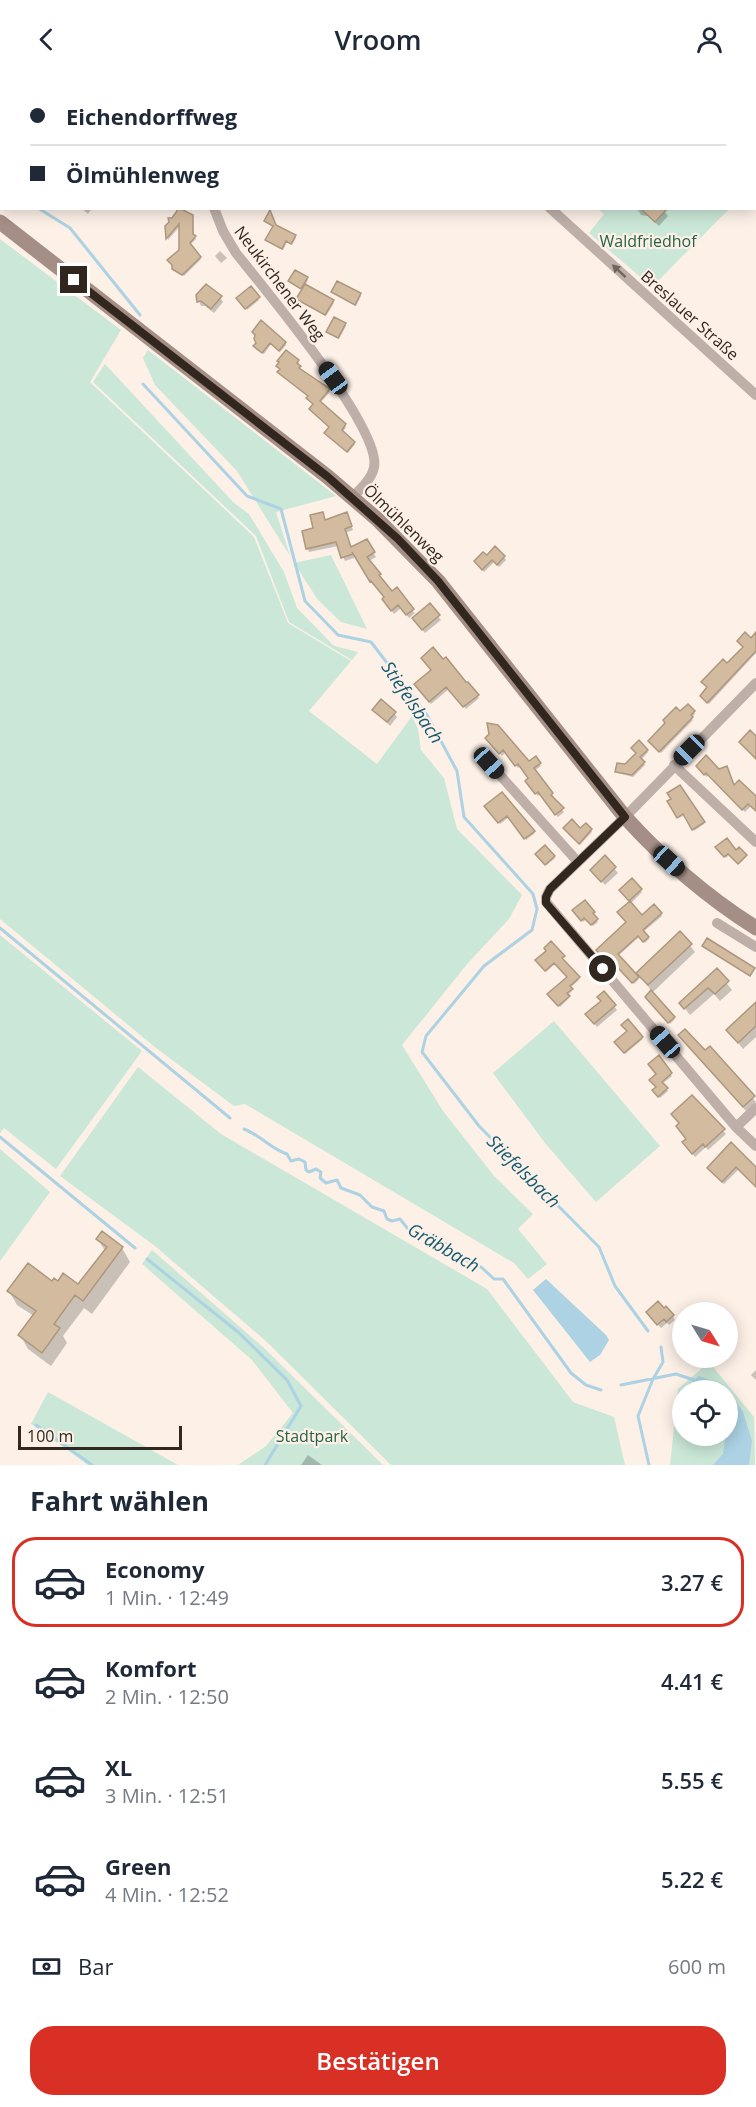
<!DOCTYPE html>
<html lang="de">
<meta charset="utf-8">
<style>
:root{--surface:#fff;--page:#f2f2f3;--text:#1f2937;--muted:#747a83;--line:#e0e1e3;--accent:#d93025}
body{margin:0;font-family:"Open Sans",sans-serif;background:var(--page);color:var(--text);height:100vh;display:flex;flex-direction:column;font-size:22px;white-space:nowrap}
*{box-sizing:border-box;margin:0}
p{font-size:20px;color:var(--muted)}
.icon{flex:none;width:33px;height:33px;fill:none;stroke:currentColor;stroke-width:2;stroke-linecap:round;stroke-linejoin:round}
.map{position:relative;height:1387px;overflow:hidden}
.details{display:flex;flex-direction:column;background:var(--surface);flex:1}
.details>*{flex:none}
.hud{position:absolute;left:0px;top:0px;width:756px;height:132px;box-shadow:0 3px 15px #0003;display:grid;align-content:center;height:132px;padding:0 30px;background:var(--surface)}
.needle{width:39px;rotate:127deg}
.fabs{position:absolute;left:672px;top:1224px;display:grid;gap:12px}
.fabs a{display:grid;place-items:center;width:66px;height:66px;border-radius:50%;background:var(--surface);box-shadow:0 3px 15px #0003;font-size:30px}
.scale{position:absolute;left:18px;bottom:15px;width:164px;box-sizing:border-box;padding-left:6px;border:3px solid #32271f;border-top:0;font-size:16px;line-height:21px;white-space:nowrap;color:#32271f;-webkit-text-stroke:4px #fcf0e7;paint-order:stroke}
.end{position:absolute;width:27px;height:27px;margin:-14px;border:8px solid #32271f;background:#fff;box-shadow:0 0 0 3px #fff}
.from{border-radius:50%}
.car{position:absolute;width:18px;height:36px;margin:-18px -9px;border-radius:8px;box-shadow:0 0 4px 2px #0007;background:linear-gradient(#222 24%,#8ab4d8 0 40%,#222 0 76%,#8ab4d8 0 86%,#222 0)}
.hud b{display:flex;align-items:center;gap:21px;height:57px;font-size:22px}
.hud b+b{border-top:2px solid var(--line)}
.hud i{width:15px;height:15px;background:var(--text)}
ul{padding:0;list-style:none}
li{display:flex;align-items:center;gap:18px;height:90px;margin:0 12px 9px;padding:0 18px;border:3px solid transparent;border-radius:24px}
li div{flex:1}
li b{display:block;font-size:22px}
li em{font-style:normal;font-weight:600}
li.on{border-color:var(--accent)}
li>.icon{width:54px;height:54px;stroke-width:1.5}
h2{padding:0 30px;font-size:27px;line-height:72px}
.pay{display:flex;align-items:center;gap:15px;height:66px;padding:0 30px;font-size:22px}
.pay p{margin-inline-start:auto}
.action{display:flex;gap:12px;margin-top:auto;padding:12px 30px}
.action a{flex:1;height:69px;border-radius:24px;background:var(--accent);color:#fff;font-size:24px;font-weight:600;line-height:69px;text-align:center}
header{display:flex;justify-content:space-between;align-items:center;height:78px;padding:0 30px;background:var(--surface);font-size:27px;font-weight:600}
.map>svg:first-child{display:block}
.green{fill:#cae7d7;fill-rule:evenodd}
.water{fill:#acd2e3}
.shadow{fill:#0003}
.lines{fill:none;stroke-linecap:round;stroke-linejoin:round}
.stream{stroke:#acd2e3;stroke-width:3}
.building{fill:#d2bb9f;stroke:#ad977d;stroke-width:1.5}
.street{stroke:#beafa9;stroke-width:10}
.secondary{stroke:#a48e85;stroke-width:15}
.oneway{fill:#71645d}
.route{stroke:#32271f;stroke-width:8}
.labels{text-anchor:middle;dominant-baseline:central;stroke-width:4.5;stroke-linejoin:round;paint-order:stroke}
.park-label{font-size:16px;fill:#276348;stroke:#fcf0e7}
.street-label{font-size:16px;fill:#32271f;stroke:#fcf0e7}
.water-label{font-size:18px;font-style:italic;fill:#135a72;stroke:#fcf0e7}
</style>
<header><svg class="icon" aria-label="back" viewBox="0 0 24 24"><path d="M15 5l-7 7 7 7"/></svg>Vroom<svg class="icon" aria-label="person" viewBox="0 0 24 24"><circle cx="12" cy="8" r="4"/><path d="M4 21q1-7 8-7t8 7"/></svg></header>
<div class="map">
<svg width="756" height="1387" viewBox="0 0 756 1387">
<rect width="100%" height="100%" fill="#fcf0e7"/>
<path class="green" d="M545,0H756V103L755,104L754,2L544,1Z
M598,131H729L652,209L589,155L604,136Z
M0,161L121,252L90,304L254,459L288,545L351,583L309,633L377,686L412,638L418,651L421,672L444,700L457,751L522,817L509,841L468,885L402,967L443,1033L494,1098L533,1136L518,1151L547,1186L528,1201L514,1185L245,1026L234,1028L156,970L0,841Z
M148,272L336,418L276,434L290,478L237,393L155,307L143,280Z
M105,286L234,425L249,436L284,494L297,530L334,568L358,574L352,582L289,544L256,458L93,304Z
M331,477L367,551L341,544L318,522L294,485Z
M0,857L142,973L56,1091L4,1050L0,1055Z
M554,943L660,1068L596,1124L545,1065L493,995Z
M138,989L221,1056L487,1211L573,1324L614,1339L625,1387H391L267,1264L155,1168L60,1098Z
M0,1071L50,1114L0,1183Z
M152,1172L263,1269L383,1387H238L266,1368L293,1335L252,1282L142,1186Z
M709,1284L754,1339L755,1387H670L678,1311ZM682,1312H728V1358H682Z
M48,1314L178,1387H88L31,1346Z"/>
<path class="water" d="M546,1201L606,1257L609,1262L600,1277L590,1284L533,1212Z
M699,1298L724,1307L743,1334L752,1363L749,1387H713L723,1376L725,1363L722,1358H728V1312H682V1318L679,1315Z"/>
<path class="shadow" d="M22,0H37L21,2Z
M81,130H90L91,132L88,136Z
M181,130L193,140L194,158L196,161L190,167L201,181L184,198L173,190L181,172V147L168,162L166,148Z
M637,130H662L668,138L659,148L648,138L641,137Z
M266,143L295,159L296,160L292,167L287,164L283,172L268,164L267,162L274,149Z
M220,173L227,180L221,185L215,178Z
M307,200L308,202L305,208L334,225L326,238L298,221L303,212L290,203Z
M251,210L259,222L247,232L238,220Z
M333,214L360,217L361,218L356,228Z
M220,219L223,224L214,235L205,228H201L199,223Z
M345,247L346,248L339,261L329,255Z
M255,261L285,265L286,267L280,274L271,266L264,276L256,270L257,265Z
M298,283L300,292L330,314L320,325L346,349L342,355L355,366L348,375L327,356L331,349L309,318L278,288Z
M323,436L326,443L349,440L353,452L345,455L351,471L366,463L376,479L369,483L380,496L381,501L391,516L415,535L409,540L401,530L394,536L386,525V520L374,506L373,507L353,472L354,480L345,483L338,468L309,474L307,470Z
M487,479H504L506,482L499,489L494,484L484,494L477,487Z
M430,528L441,542L425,555L416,545Z
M756,556V575L709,626L703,620L727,587Z
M443,583L479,620L466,631L449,611L431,626L418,609Z
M688,628L695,636L691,640L693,642L661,675L650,665Z
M374,632L394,635L397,639L390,648Z
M488,663L528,685L535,680L541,688L534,693L552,716L554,719L552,720L564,734L558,739L540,716L538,718L528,706L530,700L521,688L518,690L506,674L502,678Z
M647,673L648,674L641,682L645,687L633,699L618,695L617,693Z
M699,692L734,709L756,733L751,728L745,734L708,697L707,699Z
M680,709L704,746L694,753L685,737L679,740L669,724Z
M502,716L535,755L526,762L509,739L500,746L486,728Z
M566,752H591L592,754L580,767Z
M717,769L736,774L746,779L739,786L730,776L726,780Z
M538,778L554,779L555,780L547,787Z
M605,780L618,795L605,807L592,792Z
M632,802L642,814L630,826L642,839L661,836L662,838L643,854L649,861L645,865L639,859L618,878L639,901L634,906L609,879L606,882L598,872L628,844L619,835L631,824L622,814Z
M574,833L594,835L593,838L598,844L593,848L586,841L583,844Z
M680,855L695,874L652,915L674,940L675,941L670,946L648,921L647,919L652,914L638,895Z
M563,879L562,882L579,902L570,910L572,913L567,918L569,920L560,929L550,918L568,899L555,886L546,894L538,884Z
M717,893L732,912L720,923L714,916L690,937L681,925Z
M604,915L617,932L597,949L590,940L602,924Z
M756,926V959L743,971L728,952Z
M642,960L643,961L625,976L617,966Z
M683,962L705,974L710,970L756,1024L746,1033Z
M667,992L672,998L662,1006L668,1013L660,1020L655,1014Z
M692,1019L726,1056L708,1072L706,1069L695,1079L686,1068Z
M731,1067L756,1091V1109L738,1092L724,1106L711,1094Z
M98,1161L122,1170L130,1184L92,1236L84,1230L63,1258L67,1265L51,1288L28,1271L20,1257L34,1238L17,1227L9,1213L53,1205L79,1208L105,1173Z
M673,1238L675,1242L669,1247L667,1245L661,1250L651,1239Z
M690,1280H700L694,1284Z
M756,1292V1302L751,1297Z
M308,1377L322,1387H301Z"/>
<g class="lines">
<path class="stream" d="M0,107L2,108
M38,130L70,150L140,237
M143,306L247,418L281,431L305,523L338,557L371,564L427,637L457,693L464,739L533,816L537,831L532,852L484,888L426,958L422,974L479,1048L599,1169L615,1208L648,1253
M0,850L230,1040
M244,1051C260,1057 271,1071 287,1076L291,1083L299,1081L305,1084L306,1092L309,1094L316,1091L321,1094L320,1100L326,1105L337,1102L341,1110L360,1117L372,1129L384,1133L387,1141L392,1143L400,1141L408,1151L425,1156L430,1163L446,1166L450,1175L462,1178L472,1187L481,1189L494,1201H503L571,1295L586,1307L601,1312
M0,1059L135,1170
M147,1181L238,1254L287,1302L301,1328L265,1387
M621,1307L676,1296L694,1302
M36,1347L92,1387
M649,1387L638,1338L653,1301L663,1284L661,1269"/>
</g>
<path class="building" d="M179,130L193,137V156L196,158L190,165L201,179L182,197L172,191V187L167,182L179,172V146L166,161L165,148L169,144L168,140H172Z
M640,130H668L655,144Z
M270,132L276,147L296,157L291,166L286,163L282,171L265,162L273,148L264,143Z
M295,192L308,199L301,211L288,203Z
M337,203L361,215L355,227L331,214Z
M206,206L222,218L211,231L201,223L197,224L196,217Z
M305,206L334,222L325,237L296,221Z
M251,208L260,219L245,231L236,220Z
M334,239L346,245L338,260L326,254Z
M261,242L286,264L279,273L270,265L262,275L253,268L256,265L254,261L255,257L252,254Z
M286,272L299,282L297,285L301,288L299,290L330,311L320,323L346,346L342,352L355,364L347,374L324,355L329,349L309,331L313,326L306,320L308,318L277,294L280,291L276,288L279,284L277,283Z
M323,434L325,442L347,434L352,448L345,451L351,469L367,461L375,474L367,479L381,496L379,497L392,513L397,509L414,531L406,537L398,527L391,533L382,521L384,519L371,503L370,504L352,474L353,476L341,480L336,464L306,471L302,453L313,450L310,437Z
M495,468L505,478L497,487L492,482L482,492L474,483L483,474L487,477Z
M430,525L440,537L422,552L412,540Z
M745,554L751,560L756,554V573L707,625L700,618L707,609L701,604L723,581L727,585L743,569L737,563Z
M433,569L443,581L446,579L466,604H468L479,617L463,629L446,609L429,624L414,606L431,592L421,580Z
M381,621L396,634L387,644L372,632Z
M688,626L695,633L691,637L693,639L659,674L648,663L665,645L663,642L676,629L680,633Z
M487,645L498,647L529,683L536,678L541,685L534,690L553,715L551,717L564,730L555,737L538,714L535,716L525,703L528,700L518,686L515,688L503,672L499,676L485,660L489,656Z
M750,652L756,658V681L739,664Z
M639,662L648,672L640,679L645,684L632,697L615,694L617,685L625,686L636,675L631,670Z
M706,677L719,691L727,688L734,707L739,702L756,718V733L748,726L742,732L706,695L704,697L696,688Z
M680,707L705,744L692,752L683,736L677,740L667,723L671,721L667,715Z
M502,714L535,753L524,761L507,738L498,745L484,728Z
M572,741L580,750L586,745L592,751L579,766L563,750Z
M727,760L736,772L739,769L747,777L738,786L728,776L724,779L715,769Z
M545,767L555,778L545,787L535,776Z
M605,777L616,789L601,804L590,792Z
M632,800L642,811L629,823L619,812Z
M585,822L595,834L593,835L598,841L591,847L584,840L581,843L572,832Z
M630,823L642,837L654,826L662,835L643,852L649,859L643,864L638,858L618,876L639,899L632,905L607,878L604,881L596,872L626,844L617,834Z
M680,853L692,866L648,907L636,895Z
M707,860L755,890L750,898L702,868Z
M551,863L565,878L562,880L580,899L570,908L573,911L567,915L570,918L558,928L547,916L567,899L554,885L545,893L535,882L546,873L544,870Z
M717,890L729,903L715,916L708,910L684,931L679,925Z
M651,912L675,939L668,945L645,919Z
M604,913L616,927L594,946L585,936L601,923L597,919Z
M756,924V948L738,965L726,952Z
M628,941L643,959L624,975L614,964L627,953L621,947Z
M685,951L705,972L710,968L755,1018L743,1029L678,957Z
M659,977L672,995L662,1004L668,1010L658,1019L652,1012L656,1009L649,1002L656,996L648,986Z
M692,1017L725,1051L705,1069L703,1066L692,1076L682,1064L686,1061L676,1048L679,1045L671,1036Z
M731,1064L756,1089V1109L736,1089L722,1104L707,1090Z
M102,1153L123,1169L83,1223L75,1217L54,1246L60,1250L42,1275L18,1257L36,1233L7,1213L28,1185L52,1203L54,1200L58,1203L63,1195L78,1206L107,1169L96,1161Z
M658,1223L664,1230L666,1228L674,1237L666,1244L664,1241L657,1247L646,1234Z"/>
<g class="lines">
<path class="street" d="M214,130L223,153L236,175C263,209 382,351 374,389C372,401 360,411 353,419
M550,130L756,317
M756,605L625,739L550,811L546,819V824L736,1049L756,1068
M489,685L578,784
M674,687L756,764
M717,845L756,869
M736,1049L756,1030"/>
<path class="secondary" d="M0,144L328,399L377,441L438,503L625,739C664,782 707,819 756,850"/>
</g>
<defs><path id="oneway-solid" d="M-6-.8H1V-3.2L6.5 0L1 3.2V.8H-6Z" transform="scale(1.5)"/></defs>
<use class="oneway" href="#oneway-solid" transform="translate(619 193) rotate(-137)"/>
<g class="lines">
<path class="route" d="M74,202L328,399L398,461L438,503L625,739L550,811L546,819V825L603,891"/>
</g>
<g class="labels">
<g class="park-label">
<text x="648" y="163">Waldfriedhof</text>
<text x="312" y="1358">Stadtpark</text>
</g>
<g class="street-label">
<text transform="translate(280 205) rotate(53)">Neukirchener Weg</text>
<text transform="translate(690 237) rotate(42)">Breslauer Straße</text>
<text transform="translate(404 445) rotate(44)">Ölmühlenweg</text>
</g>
<g class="water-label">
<text transform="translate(413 624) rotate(56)">Stiefelsbach</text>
<text transform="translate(524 1093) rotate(45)">Stiefelsbach</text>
<text transform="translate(444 1169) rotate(30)">Gräbbach</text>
</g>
</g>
</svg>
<div class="fabs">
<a><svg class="needle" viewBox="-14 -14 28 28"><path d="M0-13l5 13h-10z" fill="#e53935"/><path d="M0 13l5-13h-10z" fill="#747a83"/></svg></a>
<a><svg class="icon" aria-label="locate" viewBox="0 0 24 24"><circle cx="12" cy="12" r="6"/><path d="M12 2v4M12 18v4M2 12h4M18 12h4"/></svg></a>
</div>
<div class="scale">100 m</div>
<i class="end from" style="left:603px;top:891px"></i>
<i class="end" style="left:74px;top:202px"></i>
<i class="car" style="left:333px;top:300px;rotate:324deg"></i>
<i class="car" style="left:689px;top:672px;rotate:225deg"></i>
<i class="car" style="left:489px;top:685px;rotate:138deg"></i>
<i class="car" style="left:669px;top:783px;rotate:132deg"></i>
<i class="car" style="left:665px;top:964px;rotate:319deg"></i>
<div class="hud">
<b><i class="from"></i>Eichendorffweg</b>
<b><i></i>Ölmühlenweg</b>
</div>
</div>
<section class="details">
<h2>Fahrt wählen</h2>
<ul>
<li class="on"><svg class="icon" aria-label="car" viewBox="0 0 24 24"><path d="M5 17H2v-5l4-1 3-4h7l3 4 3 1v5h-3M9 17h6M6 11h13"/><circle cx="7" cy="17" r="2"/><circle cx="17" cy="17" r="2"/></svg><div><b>Economy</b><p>1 Min. · 12:49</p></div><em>3.27 €</em></li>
<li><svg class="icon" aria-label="car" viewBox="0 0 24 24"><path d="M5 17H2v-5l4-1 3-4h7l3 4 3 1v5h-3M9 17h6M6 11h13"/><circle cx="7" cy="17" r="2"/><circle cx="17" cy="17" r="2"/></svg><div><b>Komfort</b><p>2 Min. · 12:50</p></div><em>4.41 €</em></li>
<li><svg class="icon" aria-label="car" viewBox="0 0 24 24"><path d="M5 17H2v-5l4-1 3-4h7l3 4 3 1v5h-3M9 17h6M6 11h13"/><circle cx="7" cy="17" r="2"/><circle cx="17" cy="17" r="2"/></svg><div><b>XL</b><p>3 Min. · 12:51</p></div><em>5.55 €</em></li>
<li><svg class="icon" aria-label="car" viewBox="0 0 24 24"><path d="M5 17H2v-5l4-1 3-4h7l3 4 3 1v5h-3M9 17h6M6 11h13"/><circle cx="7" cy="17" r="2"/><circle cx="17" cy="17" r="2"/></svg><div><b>Green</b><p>4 Min. · 12:52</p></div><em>5.22 €</em></li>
</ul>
<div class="pay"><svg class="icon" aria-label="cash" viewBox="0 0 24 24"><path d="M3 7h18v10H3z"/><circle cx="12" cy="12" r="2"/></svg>Bar<p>600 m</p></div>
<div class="action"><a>Bestätigen</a></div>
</section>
